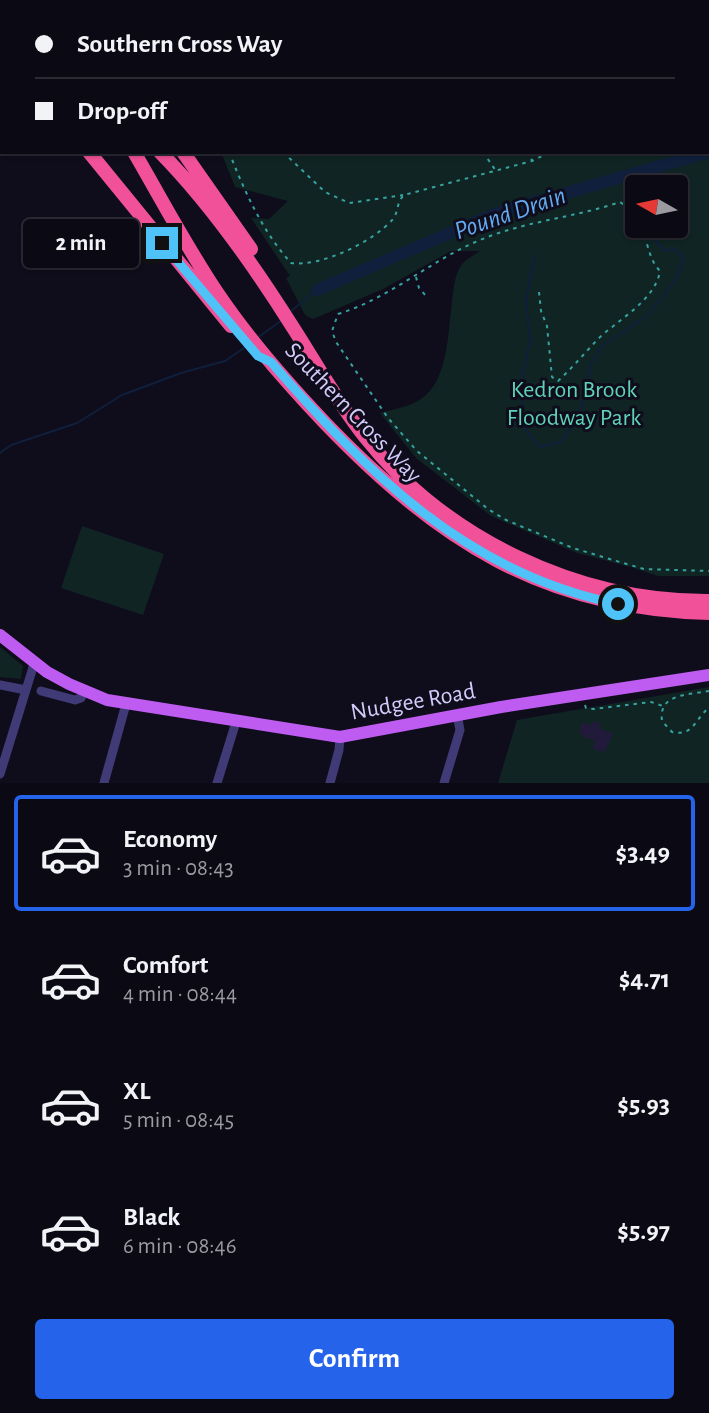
<!DOCTYPE html>
<meta charset="utf-8">
<style>
:root{--surface:#0b0a14;--page:#14131d;--text:#f1f3f6;--muted:#9a9aa0;--line:#2b2b34;--accent:#2563eb}
body{margin:0;font-family:"Alegreya Sans",sans-serif;background:var(--page);color:var(--text);height:100vh;display:flex;flex-direction:column;font-size:26px;white-space:nowrap}
*{box-sizing:border-box;margin:0}
p{font-size:23px;color:var(--muted)}
.icon{flex:none;width:38px;height:38px;fill:none;stroke:currentColor;stroke-width:2;stroke-linecap:round;stroke-linejoin:round}
.map{position:relative;height:783px;overflow:hidden}
.drawer{display:flex;flex-direction:column;background:var(--surface);flex:1}
.drawer>*{flex:none}
.hud{position:absolute;left:0px;top:0px;width:710px;height:154px;box-shadow:0 2px 5px #0004,0 0 0 2px var(--line);display:grid;align-content:center;height:154px;padding:0 35px;background:var(--surface)}
.needle{width:46px;rotate:279deg}
.controls{position:absolute;left:625px;top:175px;display:grid;gap:14px}
.controls a{display:grid;place-items:center;width:63px;height:63px;border-radius:7px;background:var(--surface);box-shadow:0 2px 5px #0004,0 0 0 2px var(--line);font-size:35px}
.end{position:absolute;width:32px;height:32px;margin:-16px;border:9px solid #4fc3f7;background:#111;box-shadow:0 0 0 4px #111}
.from{border-radius:50%}
.bubble{position:absolute;height:49px;border-radius:7px;background:var(--surface);box-shadow:0 2px 5px #0004,0 0 0 2px var(--line);font-size:23px;font-weight:600;line-height:49px;text-align:center}
.hud b{display:flex;align-items:center;gap:24px;height:66px;font-size:26px}
.hud b+b{border-top:2px solid var(--line)}
.hud i{width:18px;height:18px;background:var(--text)}
ul{padding:12px 0 0;list-style:none}
li{display:flex;align-items:center;gap:21px;height:116px;margin:0 14px 10px;padding:0 21px;border:4px solid transparent;border-radius:7px}
li div{flex:1}
li b{display:block;font-size:26px}
li em{font-style:normal;font-weight:600}
li.current{border-color:var(--accent)}
li>.icon{width:63px;height:63px;stroke-width:1.5}
.button{display:flex;gap:14px;margin-top:auto;padding:14px 35px}
.button a{flex:1;height:80px;border-radius:7px;background:var(--accent);color:#fff;font-size:28px;font-weight:600;line-height:80px;text-align:center}
.map>svg:first-child{display:block}
.green{fill:#102424;fill-rule:evenodd}
.lines{fill:none;stroke-linecap:round;stroke-linejoin:round}
.stream{stroke:#0f1f3c;stroke-width:2}
.river{stroke:#0f1f3c;stroke-width:12}
.building{fill:#221a3a}
.path{stroke:#36a3a0;stroke-width:2;stroke-dasharray:3.5 5;stroke-linecap:butt}
.minor{stroke:#403b76;stroke-width:9}
.major{stroke:#be5cf1;stroke-width:12}
.highway{stroke:#f05198;stroke-width:14}
.route{stroke:#4fc3f7;stroke-width:9}
.labels{text-anchor:middle;dominant-baseline:central;stroke-width:6;stroke-linejoin:round;paint-order:stroke}
.park-label{font-size:24px;fill:#5fd3b9;stroke:#0f0d1b}
.street-label{font-size:24px;fill:#d2cbfb;stroke:#0f0d1b}
.water-label{font-size:26px;font-style:italic;fill:#62aaf1;stroke:#0f0d1b}
</style>
<div class="map">
<svg width="709" height="783" viewBox="0 0 709 783">
<rect width="100%" height="100%" fill="#0f0d1b"/>
<path class="green" d="M157,0H709V576H658L634,568L577,553L491,516L416,458L380,413C394,409 409,407 421,399C450,380 448,325 453,294C454,284 456,271 463,263C467,258 475,255 480,251H451L383,289L313,319L305,315L286,278L290,276L251,218L269,219L288,201L235,187L221,152H709V2ZM637,187H676V226H637Z
M82,526L164,554L143,615L61,588Z
M0,647L23,666L21,679L0,677Z
M709,687V783H498L517,720Z"/>
<g class="lines">
<path class="stream" d="M657,187V167
M535,256L526,299L530,340L520,388L525,429L540,447L561,442L580,416L591,363L602,346L647,316L676,279L684,258L675,249L665,251L655,240L657,226
M290,312L317,290
M257,338L281,321
M0,453L11,445L77,423L122,395L181,373L225,361L247,346"/>
<path class="river" d="M317,290L497,213L709,152"/>
</g>
<path class="building" d="M593,721L601,724L599,728L613,734L605,752L593,749L595,740L583,737V734L579,733L582,722L591,726Z"/>
<g class="lines">
<path class="path" d="M167,0L168,2
M492,0L494,2
M578,0L579,2
M699,0L701,2
M446,2L448,0
M709,11V12
M229,152C245,192 262,231 291,263C321,267 373,242 393,219C399,211 396,203 404,195L532,161L550,152
M283,152L325,192L349,203L403,195
M483,152L496,171
M526,152L532,160
M637,214L620,202C576,217 528,221 485,238C433,258 391,298 338,314L332,331L336,342L388,418L417,451L488,509L506,520L573,548L623,563L644,569L709,571
M416,277L419,288L426,296
M539,292L541,311L547,326L552,377L558,381C572,368 584,354 597,340C617,320 655,301 660,271C649,260 647,241 642,226
M709,691C689,695 658,693 662,721L672,732C694,737 695,718 709,708
M585,705L586,708L594,709L651,702L663,706"/>
<path class="minor" d="M126,0L127,2
M0,685L26,690
M41,691L75,700L81,698L84,691
M0,774L34,664
M104,783L126,704
M217,783L236,722
M330,783L339,750L340,737
M444,783L460,730L457,715"/>
<path class="major" d="M96,0V2
M0,75L2,76
M0,635L47,672L69,684L107,700L340,737L501,707L709,675"/>
<path class="highway" d="M14,0L15,2
M26,0L28,2
M89,152L231,326
M134,152C162,200 187,248 218,294C249,340 287,383 326,424C438,540 543,609 709,613
M160,152C211,204 253,264 292,326C316,363 337,402 365,437C446,539 578,602 709,601
M183,152L251,249"/>
</g>
<g class="lines">
<path class="route" d="M162,243L258,356L271,362C367,473 468,574 618,604"/>
</g>
<g class="labels">
<g class="park-label">
<text x="574" y="390">Kedron Brook<tspan x="574" dy="28">Floodway Park</tspan></text>
</g>
<g class="street-label">
<text transform="translate(353 413) rotate(46)">Southern Cross Way</text>
<text transform="translate(413 702) rotate(-10)">Nudgee Road</text>
</g>
<g class="water-label">
<text transform="translate(510 213) rotate(-19)">Pound Drain</text>
</g>
</g>
</svg>
<div class="controls">
<a><svg class="needle" viewBox="-14 -14 28 28"><path d="M0-13l5 13h-10z" fill="#e53935"/><path d="M0 13l5-13h-10z" fill="#9a9aa0"/></svg></a>
</div>
<i class="end from" style="left:618px;top:604px"></i>
<i class="end" style="left:162px;top:243px"></i>
<div class="bubble" style="left:23px;top:219px;width:116px">2 min</div>
<div class="hud">
<b><i class="from"></i>Southern Cross Way</b>
<b><i></i>Drop-off</b>
</div>
</div>
<section class="drawer">
<ul>
<li class="current"><svg class="icon" aria-label="car" viewBox="0 0 24 24"><path d="M5 17H2v-5l4-1 3-4h7l3 4 3 1v5h-3M9 17h6M6 11h13"/><circle cx="7" cy="17" r="2"/><circle cx="17" cy="17" r="2"/></svg><div><b>Economy</b><p>3 min · 08:43</p></div><em>$3.49</em></li>
<li><svg class="icon" aria-label="car" viewBox="0 0 24 24"><path d="M5 17H2v-5l4-1 3-4h7l3 4 3 1v5h-3M9 17h6M6 11h13"/><circle cx="7" cy="17" r="2"/><circle cx="17" cy="17" r="2"/></svg><div><b>Comfort</b><p>4 min · 08:44</p></div><em>$4.71</em></li>
<li><svg class="icon" aria-label="car" viewBox="0 0 24 24"><path d="M5 17H2v-5l4-1 3-4h7l3 4 3 1v5h-3M9 17h6M6 11h13"/><circle cx="7" cy="17" r="2"/><circle cx="17" cy="17" r="2"/></svg><div><b>XL</b><p>5 min · 08:45</p></div><em>$5.93</em></li>
<li><svg class="icon" aria-label="car" viewBox="0 0 24 24"><path d="M5 17H2v-5l4-1 3-4h7l3 4 3 1v5h-3M9 17h6M6 11h13"/><circle cx="7" cy="17" r="2"/><circle cx="17" cy="17" r="2"/></svg><div><b>Black</b><p>6 min · 08:46</p></div><em>$5.97</em></li>
</ul>
<div class="button"><a>Confirm</a></div>
</section>
